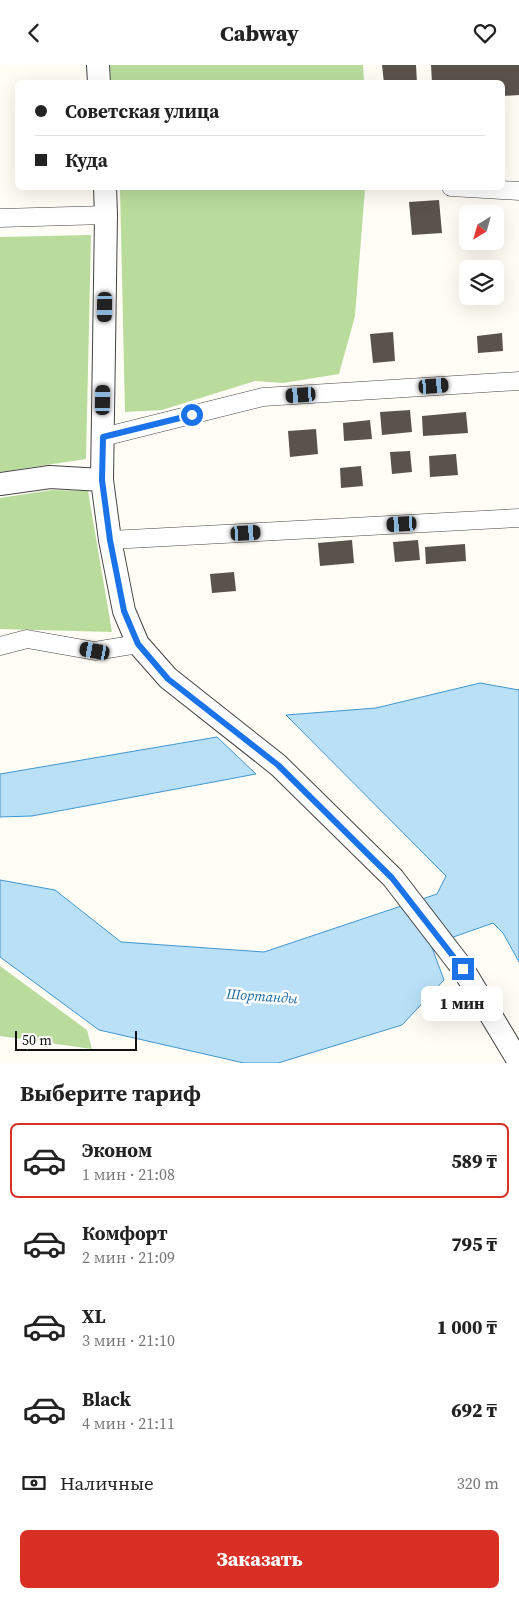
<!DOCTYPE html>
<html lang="ru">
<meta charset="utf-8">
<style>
:root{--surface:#fff;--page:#f6f6f6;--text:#222;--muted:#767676;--line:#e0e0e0;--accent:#d93025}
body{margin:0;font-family:"Source Serif 4",serif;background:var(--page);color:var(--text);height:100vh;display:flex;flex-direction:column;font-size:19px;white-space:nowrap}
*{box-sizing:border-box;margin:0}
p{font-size:16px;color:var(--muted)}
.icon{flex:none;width:28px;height:28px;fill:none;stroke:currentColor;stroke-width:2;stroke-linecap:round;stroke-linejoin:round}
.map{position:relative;height:998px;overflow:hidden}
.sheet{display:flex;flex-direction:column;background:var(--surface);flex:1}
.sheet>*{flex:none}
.banner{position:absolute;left:15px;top:15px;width:490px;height:110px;border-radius:8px;box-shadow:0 5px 20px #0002;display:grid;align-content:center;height:110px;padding:0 20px;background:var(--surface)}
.needle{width:32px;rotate:217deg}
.fabs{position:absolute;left:459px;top:140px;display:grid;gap:10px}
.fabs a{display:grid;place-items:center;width:45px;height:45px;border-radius:8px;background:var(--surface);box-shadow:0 5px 20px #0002;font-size:25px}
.scale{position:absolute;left:15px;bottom:12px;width:122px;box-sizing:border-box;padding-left:5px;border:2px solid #111;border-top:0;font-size:14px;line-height:18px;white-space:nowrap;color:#111;-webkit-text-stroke:4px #fff;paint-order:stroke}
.end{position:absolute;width:22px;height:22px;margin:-11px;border:6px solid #1a73e8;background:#fff;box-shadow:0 0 0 2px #fff}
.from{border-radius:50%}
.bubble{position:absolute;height:35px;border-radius:8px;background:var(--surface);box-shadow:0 5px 20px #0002;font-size:16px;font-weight:800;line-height:35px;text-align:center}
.car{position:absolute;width:15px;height:30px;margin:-15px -8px;border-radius:6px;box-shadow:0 0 4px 1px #0007;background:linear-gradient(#222 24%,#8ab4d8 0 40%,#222 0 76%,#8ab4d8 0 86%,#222 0)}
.banner b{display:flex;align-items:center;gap:18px;height:48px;font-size:19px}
.banner b+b{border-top:1px solid var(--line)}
.banner i{width:12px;height:12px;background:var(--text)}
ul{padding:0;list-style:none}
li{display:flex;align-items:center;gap:15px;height:75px;margin:0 10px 8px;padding:0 10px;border:2px solid transparent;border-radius:8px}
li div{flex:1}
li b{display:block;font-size:19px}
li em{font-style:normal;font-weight:800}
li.on{border-color:var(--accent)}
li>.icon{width:45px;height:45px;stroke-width:1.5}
h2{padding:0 20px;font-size:22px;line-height:60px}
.pay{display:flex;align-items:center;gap:12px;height:55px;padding:0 20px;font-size:19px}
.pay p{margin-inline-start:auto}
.button{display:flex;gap:10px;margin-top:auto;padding:10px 20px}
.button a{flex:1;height:58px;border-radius:8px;background:var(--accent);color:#fff;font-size:20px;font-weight:800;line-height:58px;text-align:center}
header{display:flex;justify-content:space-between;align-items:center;height:65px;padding:0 20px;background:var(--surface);font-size:22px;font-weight:800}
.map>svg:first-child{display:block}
.forest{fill:#b9dc9c}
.water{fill:#b9e0f7;stroke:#3f96cf}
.building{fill:#5a524d}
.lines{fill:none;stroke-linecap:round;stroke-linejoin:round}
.minor-casing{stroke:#444;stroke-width:19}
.tertiary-casing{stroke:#444;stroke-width:24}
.minor{stroke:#fff;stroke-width:18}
.tertiary{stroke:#fff;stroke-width:22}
.route{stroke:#1a73e8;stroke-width:6}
.labels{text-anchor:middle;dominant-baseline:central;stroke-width:5;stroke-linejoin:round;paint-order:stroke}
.water-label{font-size:14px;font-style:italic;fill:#1768a6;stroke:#fff}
</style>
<header><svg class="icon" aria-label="back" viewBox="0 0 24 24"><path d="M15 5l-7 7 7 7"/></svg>Cabway<svg class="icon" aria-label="heart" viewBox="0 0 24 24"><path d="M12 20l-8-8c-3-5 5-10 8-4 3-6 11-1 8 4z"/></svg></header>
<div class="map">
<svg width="519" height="998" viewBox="0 0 519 998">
<rect width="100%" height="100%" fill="#fffdf5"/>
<path class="forest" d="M110,0H363L364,17H111Z
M120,123H365L355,251L339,309L283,318L255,316L162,345L125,347Z
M91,170L86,394L0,407V172Z
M52,425L88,426L112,567L0,564V433Z
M0,901L87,965L92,984L0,971Z"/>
<path class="water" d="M480,618L519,625V897L503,868L493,858L431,880L444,915L402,960L278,998H244L99,965L0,892V815L55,825L121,877L264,887L437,829L446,811L286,650L376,643Z
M217,672L256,709L32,751L0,752V709Z"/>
<path class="building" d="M382,0H416L417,18H384Z
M431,0H519V30L502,31V18H432Z
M439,135L442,168L412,170L409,137Z
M470,176H491V181L470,183Z
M393,267L395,296L373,298L370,269Z
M502,268L503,286L478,288L477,271Z
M410,345L412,367L382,370L380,347Z
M466,347L468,368L423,371L422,351Z
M370,355L372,374L344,376L343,358Z
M316,364L318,389L290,392L288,366Z
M410,386L412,407L392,409L390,387Z
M456,389L458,410L430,412L429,391Z
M361,401L363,421L341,423L340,403Z
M352,475L354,498L320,501L318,478Z
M418,475L420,495L395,497L393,477Z
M465,479L466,496L426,499L425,482Z
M234,507L236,526L212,528L210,509Z"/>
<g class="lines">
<defs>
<path id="minor" d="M451,122L519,126
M0,153L106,150
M103,372L263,332L519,316
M110,475L519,453
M0,581L27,574L95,586L138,579"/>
<path id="tertiary" d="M98,0L99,18
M105,122L106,150L102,415L110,475L124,546L138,579L168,613L278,700L393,813L463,904L519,997
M0,419L50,412L102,415"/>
</defs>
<use href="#minor" class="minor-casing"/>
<use href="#tertiary" class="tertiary-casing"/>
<use href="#minor" class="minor"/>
<use href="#tertiary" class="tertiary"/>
</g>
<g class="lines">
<path class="route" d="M192,350L103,372L102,415L110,475L124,546L138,579L168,614L278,700L392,813L463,904"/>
</g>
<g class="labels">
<g class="water-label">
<text transform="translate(262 931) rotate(4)">Шортанды</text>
</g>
</g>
</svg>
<div class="fabs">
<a><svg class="needle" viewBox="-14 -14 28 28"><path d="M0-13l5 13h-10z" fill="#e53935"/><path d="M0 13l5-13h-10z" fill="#767676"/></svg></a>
<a><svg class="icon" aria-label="layers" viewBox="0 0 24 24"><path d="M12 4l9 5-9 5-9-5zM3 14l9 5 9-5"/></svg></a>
</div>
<div class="scale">50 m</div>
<i class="end from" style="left:192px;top:350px"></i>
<i class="end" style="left:463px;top:904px"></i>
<div class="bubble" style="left:421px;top:921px;width:82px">1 мин</div>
<i class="car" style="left:105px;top:242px;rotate:181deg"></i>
<i class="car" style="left:434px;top:321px;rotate:86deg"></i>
<i class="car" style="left:301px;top:330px;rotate:266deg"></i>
<i class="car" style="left:103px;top:335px;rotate:1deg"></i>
<i class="car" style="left:402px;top:459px;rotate:267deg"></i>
<i class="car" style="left:246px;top:468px;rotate:87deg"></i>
<i class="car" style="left:95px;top:586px;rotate:280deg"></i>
<div class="banner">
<b><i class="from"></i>Советская улица</b>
<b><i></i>Куда</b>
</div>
</div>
<section class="sheet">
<h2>Выберите тариф</h2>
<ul>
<li class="on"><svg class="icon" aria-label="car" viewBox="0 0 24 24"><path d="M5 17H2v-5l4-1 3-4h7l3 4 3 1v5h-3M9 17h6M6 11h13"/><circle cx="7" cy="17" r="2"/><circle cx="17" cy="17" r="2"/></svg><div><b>Эконом</b><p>1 мин · 21:08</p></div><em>589 ₸</em></li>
<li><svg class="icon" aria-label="car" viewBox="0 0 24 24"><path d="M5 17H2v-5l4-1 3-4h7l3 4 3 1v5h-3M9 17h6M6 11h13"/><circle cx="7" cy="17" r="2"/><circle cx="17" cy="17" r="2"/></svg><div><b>Комфорт</b><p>2 мин · 21:09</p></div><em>795 ₸</em></li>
<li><svg class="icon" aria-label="car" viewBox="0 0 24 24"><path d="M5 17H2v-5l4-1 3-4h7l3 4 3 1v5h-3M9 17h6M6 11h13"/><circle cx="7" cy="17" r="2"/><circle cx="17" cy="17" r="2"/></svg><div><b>XL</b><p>3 мин · 21:10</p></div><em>1 000 ₸</em></li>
<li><svg class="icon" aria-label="car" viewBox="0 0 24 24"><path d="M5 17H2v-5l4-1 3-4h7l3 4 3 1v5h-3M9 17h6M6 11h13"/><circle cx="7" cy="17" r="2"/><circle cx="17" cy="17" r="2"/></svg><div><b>Black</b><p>4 мин · 21:11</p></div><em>692 ₸</em></li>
</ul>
<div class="pay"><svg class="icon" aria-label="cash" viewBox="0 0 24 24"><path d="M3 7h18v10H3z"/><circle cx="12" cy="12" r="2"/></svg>Наличные<p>320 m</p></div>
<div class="button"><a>Заказать</a></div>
</section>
